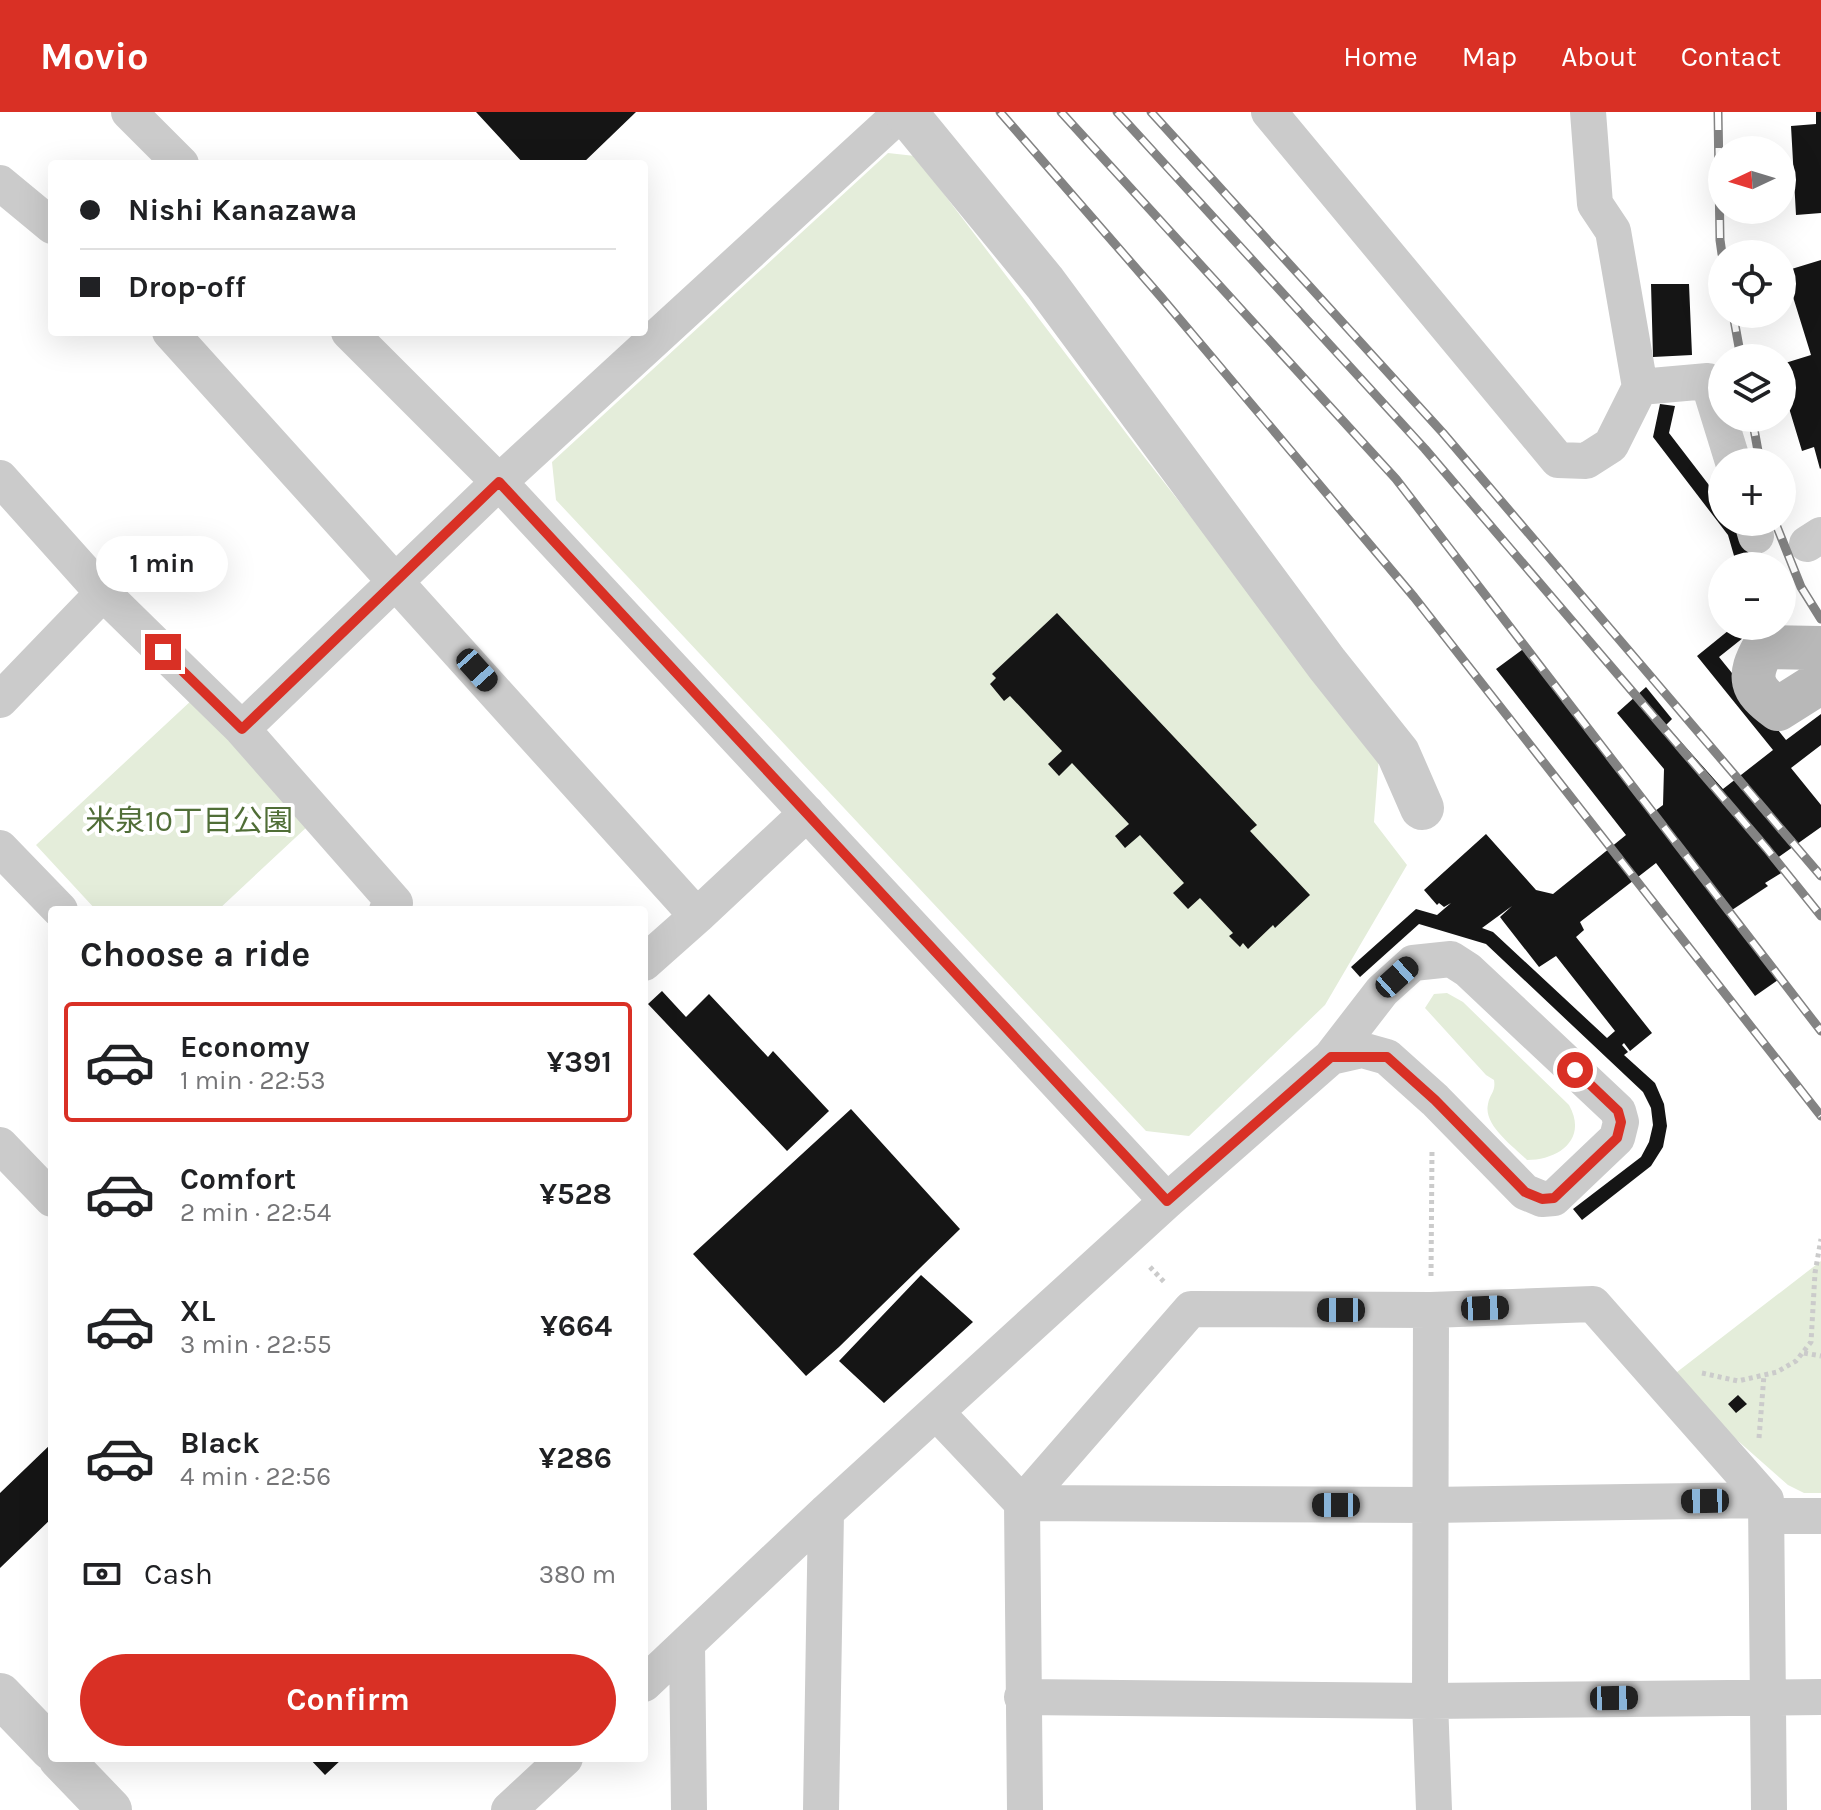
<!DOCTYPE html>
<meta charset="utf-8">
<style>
:root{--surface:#fff;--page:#f2f2f2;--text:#202124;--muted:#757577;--line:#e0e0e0;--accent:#d93025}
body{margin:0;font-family:Karla,"Noto Sans JP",sans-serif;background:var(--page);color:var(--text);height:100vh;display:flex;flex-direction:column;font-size:30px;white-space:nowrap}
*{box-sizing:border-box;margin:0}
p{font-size:26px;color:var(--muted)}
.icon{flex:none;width:44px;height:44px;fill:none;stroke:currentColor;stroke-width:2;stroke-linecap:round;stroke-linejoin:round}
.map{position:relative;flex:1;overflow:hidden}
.side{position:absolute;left:48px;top:794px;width:600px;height:856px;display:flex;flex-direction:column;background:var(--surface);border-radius:8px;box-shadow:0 8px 32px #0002}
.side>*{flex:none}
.guide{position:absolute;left:48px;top:48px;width:600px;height:176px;border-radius:8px;box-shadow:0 8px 32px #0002;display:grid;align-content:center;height:176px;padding:0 32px;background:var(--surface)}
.needle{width:52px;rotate:266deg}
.fabs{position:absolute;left:1708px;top:24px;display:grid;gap:16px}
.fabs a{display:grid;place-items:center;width:88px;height:88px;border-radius:50%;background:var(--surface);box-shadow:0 8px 32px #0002;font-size:40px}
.end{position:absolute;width:36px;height:36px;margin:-18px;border:10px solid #d93025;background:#fff;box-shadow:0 0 0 4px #fff}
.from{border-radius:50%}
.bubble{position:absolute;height:56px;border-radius:28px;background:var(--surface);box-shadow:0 8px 32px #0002;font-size:26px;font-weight:700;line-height:56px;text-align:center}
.car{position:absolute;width:24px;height:48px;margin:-24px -12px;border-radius:10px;box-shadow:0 0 6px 2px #0007;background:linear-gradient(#222 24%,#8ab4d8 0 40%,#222 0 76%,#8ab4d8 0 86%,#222 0)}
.guide b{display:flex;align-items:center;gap:28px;height:76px;font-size:30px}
.guide b+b{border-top:2px solid var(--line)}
.guide i{width:20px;height:20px;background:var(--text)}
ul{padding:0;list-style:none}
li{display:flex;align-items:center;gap:24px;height:120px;margin:0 16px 12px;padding:0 16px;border:4px solid transparent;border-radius:8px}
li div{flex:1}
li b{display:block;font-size:30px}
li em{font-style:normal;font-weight:700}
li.current{border-color:var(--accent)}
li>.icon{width:72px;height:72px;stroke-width:1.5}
h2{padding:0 32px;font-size:36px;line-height:96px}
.pay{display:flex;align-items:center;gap:20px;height:88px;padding:0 32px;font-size:30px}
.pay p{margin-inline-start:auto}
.cta{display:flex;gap:16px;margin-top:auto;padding:16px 32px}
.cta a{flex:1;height:92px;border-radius:48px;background:var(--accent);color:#fff;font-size:32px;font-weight:700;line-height:92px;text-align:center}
header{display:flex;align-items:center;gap:48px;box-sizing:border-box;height:112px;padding:0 40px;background:var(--accent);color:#fff}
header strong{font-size:38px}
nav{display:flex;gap:44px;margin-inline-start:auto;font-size:28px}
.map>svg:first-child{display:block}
.green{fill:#e4edda}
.building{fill:#151515;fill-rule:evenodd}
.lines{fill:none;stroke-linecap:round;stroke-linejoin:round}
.path{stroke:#cbcbcb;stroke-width:5;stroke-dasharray:4 4;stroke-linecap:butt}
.minor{stroke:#cbcbcb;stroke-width:36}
.tertiary{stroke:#cbcbcb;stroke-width:44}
.secondary{stroke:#b8b8b8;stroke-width:44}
.rail-casing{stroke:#838383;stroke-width:9}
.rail{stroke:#fff;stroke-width:6;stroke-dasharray:18;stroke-linecap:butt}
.route{stroke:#d93025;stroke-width:10}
.labels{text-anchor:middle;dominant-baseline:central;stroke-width:8;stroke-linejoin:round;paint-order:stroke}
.park-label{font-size:30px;fill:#506e37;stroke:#fff}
</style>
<header>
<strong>Movio</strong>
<nav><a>Home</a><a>Map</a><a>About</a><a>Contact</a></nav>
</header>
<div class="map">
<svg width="1821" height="1698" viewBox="0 0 1821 1698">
<rect width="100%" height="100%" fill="#fff"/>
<path class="green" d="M888,41L915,44L1145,346L1379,644L1374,710L1407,753L1325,893L1189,1024L1146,1019L556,388L552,350Z
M193,587L309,713L218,798H96L36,733Z
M1447,881L1463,890L1569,993C1588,1027 1559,1048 1527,1048C1513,1034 1483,1013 1488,992C1490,981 1496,980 1494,968L1486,963L1425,896L1434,882Z
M1821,1149V1381H1804L1788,1373L1668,1267Z"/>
<path class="building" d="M476,0H636L582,52H524Z
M1816,0H1821V101L1796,103L1791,14L1816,12Z
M1821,148V356L1820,357L1814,335L1802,339L1782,273V252L1811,243L1785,159Z
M1651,172H1689L1692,243L1653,245Z
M1660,292L1675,294L1669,321L1722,390V410H1737L1742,416L1752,454H1737L1728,423L1653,325Z
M1057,501L1257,713L1250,719L1310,783L1275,816L1273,813L1248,837L1243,831L1240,835L1229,824L1233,821L1200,786L1188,797L1173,781L1184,771L1140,723L1125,736L1115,724L1129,712L1072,651L1059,664L1048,652L1062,639L1010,584L1004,589L990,572L996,566L992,562Z
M1734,514H1758L1719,545L1786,628L1821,602V633L1791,656L1821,693V715L1773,749L1783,760L1765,771L1768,774L1726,802L1778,868L1755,884L1656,751L1580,810L1584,818L1576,825L1652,921L1630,939L1624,931L1622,933L1628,940L1624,943L1655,971L1664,992L1667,1014L1663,1035L1651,1054L1582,1108L1573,1097L1641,1045L1649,1030L1653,1013L1651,996L1643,980L1486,832L1419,812L1360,865L1351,855L1416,797L1437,803L1451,791L1444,795L1439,791L1437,793L1424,778L1486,722L1536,778L1553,782L1626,723L1496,557L1526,535L1655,699L1663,693L1664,657L1617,601L1646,575L1672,607L1666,613L1723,677L1773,638L1697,544ZM1512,794L1500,805L1503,809L1539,855L1556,844L1615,919L1607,926L1493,820L1482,816Z
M662,879L686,905L709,882L768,945L773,939L829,999L787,1039L648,892Z
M851,997L960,1117L839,1235L806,1264L693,1142Z
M921,1163L973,1210L884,1291L839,1249Z
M1738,1283L1747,1292L1736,1301L1728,1292Z
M52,1331V1406L0,1456V1381Z
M309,1646H343L325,1663Z"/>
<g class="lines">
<path class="path" d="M1150,1155L1166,1172
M1431,1164L1432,1038
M1804,1241L1821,1244
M1702,1261L1738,1269L1777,1260L1796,1249L1811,1230L1815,1161L1821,1127
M1759,1326L1764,1263"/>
<path class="minor" d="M129,0L181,52
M1269,0L1558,348L1586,349L1611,333L1640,275L1613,119L1595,92L1588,0
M0,71L52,114
M170,220L697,804L644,851
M349,220L499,370L1167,1089
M1640,275L1708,269L1733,350
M0,366L103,481
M1752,410L1756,424
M1807,432L1821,423
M0,588L103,481L242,617L499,370L902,0
M242,617L395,791L387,798
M0,736L60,798
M697,804L807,701
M0,1033L52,1087
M1431,1198L1430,1589L1434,1698
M936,1300L1022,1391L1191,1197L1431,1198L1593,1192L1766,1388L1769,1698
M1766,1404H1821
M687,1532L689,1698
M644,1572L826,1400L1167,1089L1331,945L1382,879L1413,851L1451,847L1468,858L1618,999L1621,1010L1617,1026L1554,1086L1542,1087L1525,1080L1435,988L1387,945L1362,938L1331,945
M1022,1585L1430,1589L1821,1585
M509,1698L565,1646
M821,1698L826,1400
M1025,1698L1022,1391L1430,1393L1766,1388"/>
<path class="tertiary" d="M905,0L1045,171L1327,552L1398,641L1422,696
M0,1583L52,1637
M60,1646L110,1698"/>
<path class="secondary" d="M1821,536L1764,535C1747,565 1750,577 1778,597L1821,570"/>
<defs>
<path id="rail" d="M1000,0L1161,185L1414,485L1821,1004
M1061,0L1396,367L1821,919
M1117,0L1425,337L1767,737L1821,804
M1151,0L1443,321L1821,764
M1718,0L1720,128L1722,142
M1733,202L1741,246
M1752,306L1760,350
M1775,410L1801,475L1821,507"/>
</defs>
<use href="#rail" class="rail-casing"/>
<use href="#rail" class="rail"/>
</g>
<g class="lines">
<path class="route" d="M163,540L242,617L499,370L1167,1089L1331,945H1387L1435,988L1525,1080L1542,1087L1554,1086L1617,1026L1621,1010L1618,999L1575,958"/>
</g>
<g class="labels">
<g class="park-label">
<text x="189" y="709">米泉10丁目公園</text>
</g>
</g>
</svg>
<div class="fabs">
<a><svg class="needle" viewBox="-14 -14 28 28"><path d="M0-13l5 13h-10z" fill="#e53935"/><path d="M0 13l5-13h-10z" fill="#757577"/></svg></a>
<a><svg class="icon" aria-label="locate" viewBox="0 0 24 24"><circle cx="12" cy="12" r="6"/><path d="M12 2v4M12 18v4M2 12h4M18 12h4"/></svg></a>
<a><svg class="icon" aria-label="layers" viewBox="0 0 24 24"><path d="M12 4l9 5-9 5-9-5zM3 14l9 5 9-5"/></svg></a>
<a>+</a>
<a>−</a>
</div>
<i class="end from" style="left:1575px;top:958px"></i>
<i class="end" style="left:163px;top:540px"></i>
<div class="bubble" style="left:96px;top:424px;width:132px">1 min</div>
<i class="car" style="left:477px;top:558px;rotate:138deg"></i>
<i class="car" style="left:1397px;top:865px;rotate:48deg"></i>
<i class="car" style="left:1485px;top:1196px;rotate:88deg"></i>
<i class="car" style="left:1341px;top:1198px;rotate:270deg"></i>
<i class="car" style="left:1705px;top:1389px;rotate:269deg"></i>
<i class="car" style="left:1336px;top:1393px;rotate:270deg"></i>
<i class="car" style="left:1614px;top:1586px;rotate:89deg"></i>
<div class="guide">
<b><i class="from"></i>Nishi Kanazawa</b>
<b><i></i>Drop-off</b>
</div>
<section class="side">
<h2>Choose a ride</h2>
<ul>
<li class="current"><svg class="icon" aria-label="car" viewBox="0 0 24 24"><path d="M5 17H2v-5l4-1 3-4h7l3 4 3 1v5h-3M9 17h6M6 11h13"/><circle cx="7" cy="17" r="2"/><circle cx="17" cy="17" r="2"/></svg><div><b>Economy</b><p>1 min · 22:53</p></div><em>¥391</em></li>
<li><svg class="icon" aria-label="car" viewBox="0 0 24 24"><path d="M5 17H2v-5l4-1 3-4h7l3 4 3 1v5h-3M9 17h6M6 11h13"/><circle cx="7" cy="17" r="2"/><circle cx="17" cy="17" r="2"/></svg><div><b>Comfort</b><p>2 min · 22:54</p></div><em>¥528</em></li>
<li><svg class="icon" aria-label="car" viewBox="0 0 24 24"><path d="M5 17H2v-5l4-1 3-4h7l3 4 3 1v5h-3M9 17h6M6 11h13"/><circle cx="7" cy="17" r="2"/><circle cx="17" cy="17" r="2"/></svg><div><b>XL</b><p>3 min · 22:55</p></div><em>¥664</em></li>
<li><svg class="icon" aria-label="car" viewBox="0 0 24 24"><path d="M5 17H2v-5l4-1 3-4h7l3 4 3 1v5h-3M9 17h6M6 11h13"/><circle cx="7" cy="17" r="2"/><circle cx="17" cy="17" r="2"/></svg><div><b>Black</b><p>4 min · 22:56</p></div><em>¥286</em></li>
</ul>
<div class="pay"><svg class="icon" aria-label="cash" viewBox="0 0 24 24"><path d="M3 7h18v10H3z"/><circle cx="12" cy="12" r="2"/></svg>Cash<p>380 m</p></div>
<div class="cta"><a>Confirm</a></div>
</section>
</div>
